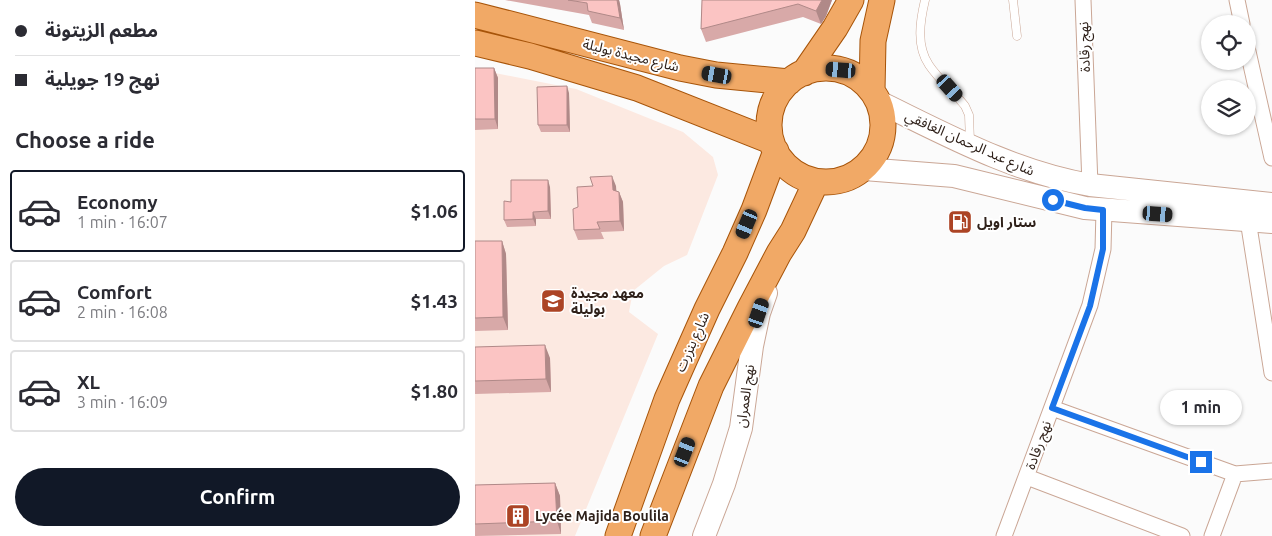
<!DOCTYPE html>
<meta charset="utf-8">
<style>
:root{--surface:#fff;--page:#f7f7f7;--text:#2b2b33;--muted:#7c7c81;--line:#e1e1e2;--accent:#111827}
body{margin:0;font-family:Ubuntu,"Noto Sans Arabic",sans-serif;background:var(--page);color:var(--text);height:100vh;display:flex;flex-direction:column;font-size:19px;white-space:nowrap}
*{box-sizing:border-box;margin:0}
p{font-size:16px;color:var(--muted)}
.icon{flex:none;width:28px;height:28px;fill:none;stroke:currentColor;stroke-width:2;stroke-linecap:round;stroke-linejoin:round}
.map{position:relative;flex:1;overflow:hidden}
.sheet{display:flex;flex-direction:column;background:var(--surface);width:475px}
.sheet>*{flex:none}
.top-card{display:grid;align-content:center;height:110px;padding:0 15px;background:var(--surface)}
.controls{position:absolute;left:726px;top:15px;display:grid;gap:10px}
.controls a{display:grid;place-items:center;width:55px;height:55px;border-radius:50%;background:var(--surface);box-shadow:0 1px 4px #0004;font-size:25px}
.end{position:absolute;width:22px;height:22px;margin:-11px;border:6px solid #1a73e8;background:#fff;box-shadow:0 0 0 2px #fff}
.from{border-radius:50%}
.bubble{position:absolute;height:35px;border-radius:18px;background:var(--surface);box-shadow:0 1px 4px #0004;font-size:16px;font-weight:700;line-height:35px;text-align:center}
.car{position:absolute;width:15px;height:30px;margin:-15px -8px;border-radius:6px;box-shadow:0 0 4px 1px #0007;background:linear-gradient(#222 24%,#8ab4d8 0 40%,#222 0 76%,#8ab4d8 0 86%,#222 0)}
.top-card b{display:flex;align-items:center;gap:18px;height:48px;font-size:19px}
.top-card b+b{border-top:1px solid var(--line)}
.top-card i{width:12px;height:12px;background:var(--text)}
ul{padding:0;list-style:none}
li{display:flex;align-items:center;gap:15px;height:82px;margin:0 10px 8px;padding:0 5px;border:2px solid var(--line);border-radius:5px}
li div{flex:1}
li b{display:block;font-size:19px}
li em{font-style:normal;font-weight:700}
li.active{border-color:var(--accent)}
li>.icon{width:45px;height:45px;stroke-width:1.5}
h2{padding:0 15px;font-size:22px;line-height:60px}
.button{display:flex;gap:10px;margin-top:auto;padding:10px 15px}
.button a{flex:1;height:58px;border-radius:30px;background:var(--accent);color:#fff;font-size:20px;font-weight:700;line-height:58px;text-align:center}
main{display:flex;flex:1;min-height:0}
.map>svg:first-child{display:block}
.built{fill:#fce9e1}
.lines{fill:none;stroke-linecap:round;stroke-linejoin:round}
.lane-casing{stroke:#caa695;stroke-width:9}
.street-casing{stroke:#caa695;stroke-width:17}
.secondary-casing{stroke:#caa695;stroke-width:24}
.primary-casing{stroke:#a75409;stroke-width:27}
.lane{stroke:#fff;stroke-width:8}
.street{stroke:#fff;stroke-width:15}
.secondary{stroke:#fff;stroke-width:22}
.primary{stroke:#f1a966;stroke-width:25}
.wall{fill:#d8a9a8}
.shaded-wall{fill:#b08988}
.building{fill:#fbc4c3;stroke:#b08988}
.route{stroke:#1a73e8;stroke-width:6}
.labels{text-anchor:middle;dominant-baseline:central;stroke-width:4;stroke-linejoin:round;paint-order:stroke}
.street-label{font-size:14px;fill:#2f211a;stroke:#fff}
.poi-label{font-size:14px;font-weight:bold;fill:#2f211a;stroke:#fff;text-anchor:start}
</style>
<main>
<section class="sheet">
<div class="top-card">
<b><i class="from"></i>مطعم الزيتونة</b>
<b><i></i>نهج 19 جويلية</b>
</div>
<h2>Choose a ride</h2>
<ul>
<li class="active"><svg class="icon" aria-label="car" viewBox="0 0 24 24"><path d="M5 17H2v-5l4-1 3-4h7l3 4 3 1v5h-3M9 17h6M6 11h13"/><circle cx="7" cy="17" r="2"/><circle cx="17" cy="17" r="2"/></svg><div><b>Economy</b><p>1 min · 16:07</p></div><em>$1.06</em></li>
<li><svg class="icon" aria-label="car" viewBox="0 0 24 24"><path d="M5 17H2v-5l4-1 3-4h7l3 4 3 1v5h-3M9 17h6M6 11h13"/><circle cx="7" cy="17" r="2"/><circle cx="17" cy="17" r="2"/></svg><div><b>Comfort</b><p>2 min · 16:08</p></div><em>$1.43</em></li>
<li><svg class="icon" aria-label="car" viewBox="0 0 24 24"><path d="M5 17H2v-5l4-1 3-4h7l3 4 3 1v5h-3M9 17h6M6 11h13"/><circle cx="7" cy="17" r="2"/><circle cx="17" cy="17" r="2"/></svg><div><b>XL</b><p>3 min · 16:09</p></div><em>$1.80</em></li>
</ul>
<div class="button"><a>Confirm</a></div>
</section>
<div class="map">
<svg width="797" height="536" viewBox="0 0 797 536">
<rect width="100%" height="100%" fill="#fbfbfb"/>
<path class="built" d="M0,69L101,89L208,132L238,157L243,175L212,255L189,266L158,291L154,312L183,334L100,536H0Z"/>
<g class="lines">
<defs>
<path id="lane" d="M450,0C445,21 441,46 454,65C464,80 479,92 490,106L494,115L495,142
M538,0L542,36"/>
<path id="street" d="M608,0L615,185
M762,0L767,24
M772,47L797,158
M773,220L797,373
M577,408L760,474L797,471
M552,477L707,536
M529,536L615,305L628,249L629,210
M737,536L760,474"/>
<path id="secondary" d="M404,102C472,135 539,172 615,185L797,204
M389,169L479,176L610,208L797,222
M229,536L249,484L266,428L277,346L284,313L291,293"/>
<path id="primary" d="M0,15L205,68L241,75L314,82
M0,43L55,56L162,88L296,141
M294 125a57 57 0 1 1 114 0a57 57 0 1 1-114 0Z
M329,73L360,28L376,0
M397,91L398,41L407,0
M143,536L192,399L232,309L260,253L279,210L301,151
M178,536L236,386L275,308L304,253L318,231L341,182"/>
</defs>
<use href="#lane" class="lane-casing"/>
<use href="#street" class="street-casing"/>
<use href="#secondary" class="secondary-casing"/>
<use href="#primary" class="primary-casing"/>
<use href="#lane" class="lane"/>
<use href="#street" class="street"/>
<use href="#secondary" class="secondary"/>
<use href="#primary" class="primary"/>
</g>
<path class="wall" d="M30,0H144L145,4L149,30L117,23L114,15Z
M227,0H357L351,16L346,24L328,17L231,42L226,29Z
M0,68H19L23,78V129L0,130Z
M94,93L95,132H66L63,125Z
M141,186V191L144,192L148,202L149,231L126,232L129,239L103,240L99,230Z
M75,187L76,219H61V226L32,227L29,220Z
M0,241H27L31,254L33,330L0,331Z
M0,347L75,358L76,392L0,394Z
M80,483L85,496L86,534L0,536V485Z"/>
<path class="shaded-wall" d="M142,0H144L145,4L149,30L145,18Z
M347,0H357L351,16L346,24L341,11Z
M19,68L23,78V129L20,119Z
M92,86L94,93L95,132L92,125Z
M137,176L141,186L142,200L138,190Z
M73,180L75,187L76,219L73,211Z
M144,192L148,202L149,231L145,221Z
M58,212L61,219V226L58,219Z
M27,241L31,254L33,330L28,317Z
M70,345L75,358L76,392L71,379Z
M80,483L85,496L86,534L82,521Z"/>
<path class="building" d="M93,0H142L145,18L113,11L112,3Z
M227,0H347L341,11L323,4L226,29Z
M0,68H19L20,119H0Z
M92,86V125H63L62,87Z
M137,176L138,190L144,192L145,221L122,222L125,229L99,230L98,209L103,207L102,187L118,186L115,177Z
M36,180H73V211L58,212V219L29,220V201L36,202Z
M0,241H27L28,317L0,318Z
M70,345L71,379L0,381V347Z
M80,483L82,521L0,524V485Z"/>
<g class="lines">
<path class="route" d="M578,200L610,208L628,210V249L615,306L577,408L726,462"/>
</g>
<defs>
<symbol id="fuel-square" viewBox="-11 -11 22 22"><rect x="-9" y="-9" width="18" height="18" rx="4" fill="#ac4425" stroke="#fff"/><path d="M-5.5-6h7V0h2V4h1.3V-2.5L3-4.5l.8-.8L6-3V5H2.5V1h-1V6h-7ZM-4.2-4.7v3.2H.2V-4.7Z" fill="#fff"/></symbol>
<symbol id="school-square" viewBox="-11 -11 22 22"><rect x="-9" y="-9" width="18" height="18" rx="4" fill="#ac4425" stroke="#fff"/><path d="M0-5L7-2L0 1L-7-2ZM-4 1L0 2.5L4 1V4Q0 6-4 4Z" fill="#fff"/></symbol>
<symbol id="building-square" viewBox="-11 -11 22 22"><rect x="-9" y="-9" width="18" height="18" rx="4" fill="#ac4425" stroke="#fff"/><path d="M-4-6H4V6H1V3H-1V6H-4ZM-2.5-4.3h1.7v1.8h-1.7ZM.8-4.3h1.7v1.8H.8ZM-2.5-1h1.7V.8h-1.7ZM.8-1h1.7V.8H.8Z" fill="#fff"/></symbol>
</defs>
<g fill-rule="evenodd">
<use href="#fuel-square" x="471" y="208" width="28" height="28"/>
<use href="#school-square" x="64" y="287" width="28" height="28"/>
<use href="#building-square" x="29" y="502" width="28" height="28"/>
</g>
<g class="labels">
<g class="street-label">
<text transform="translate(609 47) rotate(-92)">نهج رقادة</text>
<text transform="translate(156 55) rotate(14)">شارع مجيدة بوليلة</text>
<text transform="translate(495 143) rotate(24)">شارع عبد الرحمان الغافقي</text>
<text transform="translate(217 342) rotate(-66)">شارع بنزرت</text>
<text transform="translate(270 396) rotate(-82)">نهج العمران</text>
<text transform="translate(563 445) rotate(-70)">نهج رقادة</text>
</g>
<g class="poi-label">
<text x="502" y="222">ستار اويل</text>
<text x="96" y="293">معهد مجيدة<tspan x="96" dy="16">بوليلة</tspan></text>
<text x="60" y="516">Lycée Majida Boulila</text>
</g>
</g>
</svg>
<div class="controls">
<a><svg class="icon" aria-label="locate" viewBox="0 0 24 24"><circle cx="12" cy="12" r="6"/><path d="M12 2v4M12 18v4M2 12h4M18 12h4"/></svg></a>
<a><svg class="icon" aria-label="layers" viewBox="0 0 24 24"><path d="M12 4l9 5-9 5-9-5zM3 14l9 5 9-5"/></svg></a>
</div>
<i class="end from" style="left:578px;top:200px"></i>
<i class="end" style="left:726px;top:462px"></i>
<div class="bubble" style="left:685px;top:390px;width:82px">1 min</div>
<i class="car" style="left:366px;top:70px;rotate:275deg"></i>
<i class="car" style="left:242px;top:75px;rotate:280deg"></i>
<i class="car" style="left:475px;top:88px;rotate:138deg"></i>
<i class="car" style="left:683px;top:214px;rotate:94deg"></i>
<i class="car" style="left:272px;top:224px;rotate:203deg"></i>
<i class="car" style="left:284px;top:313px;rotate:19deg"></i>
<i class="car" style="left:210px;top:452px;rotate:21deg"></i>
</div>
</main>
